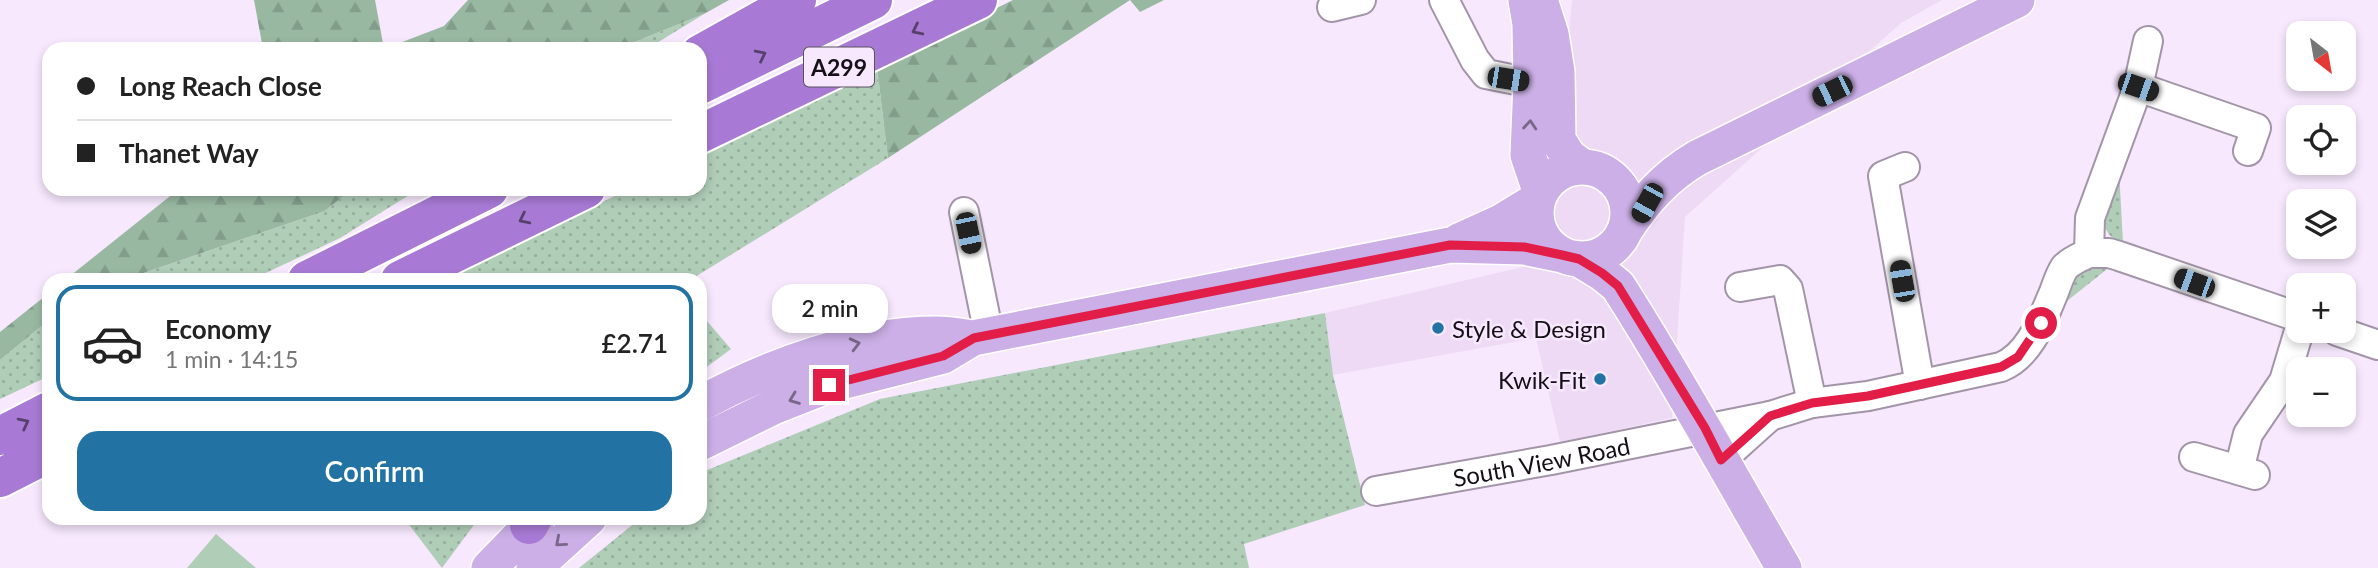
<!DOCTYPE html>
<meta charset="utf-8">
<style>
:root{--surface:#fff;--page:#f2f2f2;--text:#222;--muted:#767676;--line:#e0e0e0;--accent:#2273a4}
body{margin:0;font-family:Lato,sans-serif;background:var(--page);color:var(--text);height:100vh;display:flex;flex-direction:column;font-size:26px;white-space:nowrap}
*{box-sizing:border-box;margin:0}
p{font-size:23px;color:var(--muted)}
.icon{flex:none;width:38px;height:38px;fill:none;stroke:currentColor;stroke-width:2;stroke-linecap:round;stroke-linejoin:round}
.map{position:relative;flex:1;overflow:hidden}
.details{position:absolute;left:42px;top:273px;width:665px;height:252px;display:flex;flex-direction:column;background:var(--surface);border-radius:21px;box-shadow:0 4px 10px #0003}
.details>*{flex:none}
.banner{position:absolute;left:42px;top:42px;width:665px;height:154px;border-radius:21px;box-shadow:0 4px 10px #0003;display:grid;align-content:center;height:154px;padding:0 35px;background:var(--surface)}
.needle{width:46px;rotate:149deg}
.buttons{position:absolute;left:2286px;top:21px;display:grid;gap:14px}
.buttons a{display:grid;place-items:center;width:70px;height:70px;border-radius:14px;background:var(--surface);box-shadow:0 4px 10px #0003;font-size:35px}
.end{position:absolute;width:32px;height:32px;margin:-16px;border:9px solid #e11d48;background:#fff;box-shadow:0 0 0 4px #fff}
.from{border-radius:50%}
.bubble{position:absolute;height:49px;border-radius:21px;background:var(--surface);box-shadow:0 4px 10px #0003;font-size:23px;font-weight:600;line-height:49px;text-align:center}
.car{position:absolute;width:21px;height:42px;margin:-21px -10px;border-radius:9px;box-shadow:0 0 5px 2px #0007;background:linear-gradient(#222 24%,#8ab4d8 0 40%,#222 0 76%,#8ab4d8 0 86%,#222 0)}
.banner b{display:flex;align-items:center;gap:24px;height:66px;font-size:26px}
.banner b+b{border-top:2px solid var(--line)}
.banner i{width:18px;height:18px;background:var(--text)}
ul{padding:12px 0 0;list-style:none}
li{display:flex;align-items:center;gap:21px;height:116px;margin:0 14px 10px;padding:0 21px;border:4px solid transparent;border-radius:21px}
li div{flex:1}
li b{display:block;font-size:26px}
li em{font-style:normal;font-weight:600}
li.on{border-color:var(--accent)}
li>.icon{width:63px;height:63px;stroke-width:1.5}
.button{display:flex;gap:14px;margin-top:auto;padding:14px 35px}
.button a{flex:1;height:80px;border-radius:21px;background:var(--accent);color:#fff;font-size:28px;font-weight:600;line-height:80px;text-align:center}
.map>svg:first-child{display:block}
.built{fill:#eedaf4}
.grass{fill:url(#grass-dots)}
.forest{fill:url(#forest-firs)}
.garden{fill:#b0cdb8}
.lines{fill:none;stroke-linecap:round;stroke-linejoin:round}
.minor-casing{stroke:#a395a8;stroke-width:32}
.major-casing{stroke:#fff;stroke-width:38}
.highway-casing{stroke:#fff;stroke-width:42}
.minor{stroke:#fff;stroke-width:28}
.major{stroke:#cbafe6;stroke-width:35}
.highway{stroke:#a87ad5;stroke-width:38}
.oneway{stroke:#57406c}
.oneway2{stroke:#796789}
.route{stroke:#e11d48;stroke-width:9}
.poi-dot{fill:#2273a4;stroke:#f7e8fd;stroke-width:2.5}
.labels{text-anchor:middle;dominant-baseline:central;stroke-width:5;stroke-linejoin:round;paint-order:stroke}
.shield{fill:#f7e8fd;stroke:#59515c;stroke-width:2}
.shield-label{font-size:23px;font-weight:bold;fill:#151017}
.poi-label{font-size:24px;fill:#151017;stroke:#f7e8fd;text-anchor:start}
.street-label{font-size:24px;fill:#151017;stroke:#f7e8fd}
</style>
<div class="map">
<svg width="2378" height="568" viewBox="0 0 2378 568">
<defs>
<pattern id="grass-dots" width="8" height="8" patternUnits="userSpaceOnUse" patternTransform="scale(1.75)"><rect width="8" height="8" fill="#b0cdb8"/><path d="M2 2h.1M6 6h.1" fill="none" stroke="#96af9d" stroke-width="1.8" stroke-linecap="round"/></pattern>
<pattern id="forest-firs" width="22" height="20" patternUnits="userSpaceOnUse" patternTransform="scale(1.75)"><rect width="22" height="20" fill="#99b8a2"/><path d="M5 1l3.5 6h-7zM16 11l3.5 6h-7z" fill="#839d8b"/></pattern>
</defs>
<rect width="100%" height="100%" fill="#f7e8fd"/>
<path class="built" d="M1572,0H1942L1901,23L1685,217L1672,418L1560,442L1536,338L1333,375L1325,313L1548,261Z"/>
<path class="grass" d="M704,14L647,49H617Z
M877,67L888,158L690,280H443L629,189H700V154Z
M2119,170L2123,243C2088,232 2110,192 2119,170Z
M352,189H419L340,238L251,280H123L325,211Z
M2091,265L2111,266L2067,301L2078,274Z
M700,313L731,349L700,372Z
M1325,313L1333,375L1365,505L1244,544L1249,568H579L641,518H700V473L880,399Z
M49,320V376L0,399V360Z
M404,518H479L442,568Z"/>
<path class="forest" d="M254,0H375L384,49L444,26L468,0H729L704,14L617,49H263Z
M1013,0H1130L888,158L877,67Z
M1130,0H1164L1140,12Z
M179,189H352L325,211L123,280H65Z
M49,293V320L0,360V332Z"/>
<path class="garden" d="M216,534L256,568H187Z"/>
<g class="lines">
<defs>
<g id="minor">
<path d="M1444,0L1475,60L1486,74L1531,83"/>
<path d="M1332,7L1361,0"/>
<path d="M2138,87L2256,128L2248,151"/>
<path d="M1905,167L1883,176L1920,385"/>
<path d="M964,212L989,335"/>
<path d="M2089,253H2109L2119,256L2298,317"/>
<path d="M1740,287L1780,280L1788,289L1812,403"/>
<path d="M2337,331L2378,345"/>
<path d="M2194,457L2255,475"/>
<path d="M1721,460L1770,416"/>
<path d="M2239,470L2248,434L2284,381L2299,331"/>
<path id="s1" d="M1376,491L1551,460L1770,416L1812,403L1868,396L2001,367C2030,355 2042,320 2054,292C2057,284 2060,274 2065,267C2072,260 2080,257 2089,253L2090,218L2138,87L2148,41"/>
</g>
<path id="major" d="M1526,0L1530,24L1531,83L1528,155L1540,191
M1541,3L1551,34L1557,72L1558,140L1569,157L1583,167
M1536 213a46 46 0 1 1 92 0a46 46 0 1 1-92 0Z
M1625,230C1645,200 1665,177 1697,158L2017,0
M1459,241L1501,222L1537,200
M1579,259L1602,273L1618,286C1677,378 1729,474 1784,568
M700,404C769,366 857,334 936,334C948,334 961,336 973,338L1450,245L1524,247L1562,255
M700,443L773,407L829,385L943,356L973,338
M489,568L538,518
M534,568L589,518"/>
<path id="highway" d="M700,54L797,0
M700,85L873,0
M700,134L978,0
M307,280L489,189
M400,280L586,189
M0,436L49,411
M0,478L49,453
M529,525L533,518"/>
</defs>
<use href="#minor" class="minor-casing"/>
<use href="#major" class="major-casing"/>
<use href="#highway" class="highway-casing"/>
<use href="#minor" class="minor"/>
<use href="#major" class="major"/>
<use href="#highway" class="highway"/>
</g>
<defs><path id="oneway-chevron" d="M-2-3.5L2.5 0L-2 3.5" fill="none" stroke-width="1.6" stroke-linecap="round" stroke-linejoin="round" transform="scale(1.75)"/></defs>
<g class="oneway">
<use href="#oneway-chevron" transform="translate(917 30) rotate(154)"/>
<use href="#oneway-chevron" transform="translate(761 55) rotate(-26)"/>
<use href="#oneway-chevron" transform="translate(524 219) rotate(154)"/>
<use href="#oneway-chevron" transform="translate(24 423) rotate(-27)"/>
</g>
<g class="oneway2">
<use href="#oneway-chevron" transform="translate(1530 125) rotate(-85)"/>
<use href="#oneway-chevron" transform="translate(855 344) rotate(-14)"/>
<use href="#oneway-chevron" transform="translate(794 399) rotate(159)"/>
<use href="#oneway-chevron" transform="translate(560 542) rotate(139)"/>
</g>
<g class="lines">
<path class="route" d="M829,385L943,356L974,338L1450,245L1524,247L1562,255L1579,259L1602,273L1618,286L1705,428L1721,460L1770,416L1812,403L1868,396L2001,367L2018,357L2041,323"/>
</g>
<g class="poi-dot">
<circle cx="1438" cy="328" r="7"/>
<circle cx="1600" cy="379" r="7"/>
</g>
<g class="labels">
<rect class="shield" x="804" y="47.5" width="70" height="39" rx="5"/>
<g class="shield-label">
<text x="839" y="67">A299</text>
</g>
<g class="poi-label">
<text x="1452" y="328">Style &amp; Design</text>
<text x="1586" y="379" text-anchor="end">Kwik-Fit</text>
</g>
<g class="street-label">
<text stroke="none"><textPath href="#s1" startOffset="168">South View Road</textPath></text>
</g>
</g>
</svg>
<div class="buttons">
<a><svg class="needle" viewBox="-14 -14 28 28"><path d="M0-13l5 13h-10z" fill="#e53935"/><path d="M0 13l5-13h-10z" fill="#767676"/></svg></a>
<a><svg class="icon" aria-label="locate" viewBox="0 0 24 24"><circle cx="12" cy="12" r="6"/><path d="M12 2v4M12 18v4M2 12h4M18 12h4"/></svg></a>
<a><svg class="icon" aria-label="layers" viewBox="0 0 24 24"><path d="M12 4l9 5-9 5-9-5zM3 14l9 5 9-5"/></svg></a>
<a>+</a>
<a>−</a>
</div>
<i class="end from" style="left:2041px;top:323px"></i>
<i class="end" style="left:829px;top:385px"></i>
<div class="bubble" style="left:772px;top:284px;width:116px">2 min</div>
<i class="car" style="left:1508px;top:79px;rotate:99deg"></i>
<i class="car" style="left:2138px;top:87px;rotate:109deg"></i>
<i class="car" style="left:1832px;top:91px;rotate:244deg"></i>
<i class="car" style="left:1647px;top:203px;rotate:209deg"></i>
<i class="car" style="left:968px;top:233px;rotate:168deg"></i>
<i class="car" style="left:1902px;top:281px;rotate:350deg"></i>
<i class="car" style="left:2194px;top:283px;rotate:290deg"></i>
<div class="banner">
<b><i class="from"></i>Long Reach Close</b>
<b><i></i>Thanet Way</b>
</div>
<section class="details">
<ul>
<li class="on"><svg class="icon" aria-label="car" viewBox="0 0 24 24"><path d="M5 17H2v-5l4-1 3-4h7l3 4 3 1v5h-3M9 17h6M6 11h13"/><circle cx="7" cy="17" r="2"/><circle cx="17" cy="17" r="2"/></svg><div><b>Economy</b><p>1 min · 14:15</p></div><em>£2.71</em></li>
</ul>
<div class="button"><a>Confirm</a></div>
</section>
</div>
